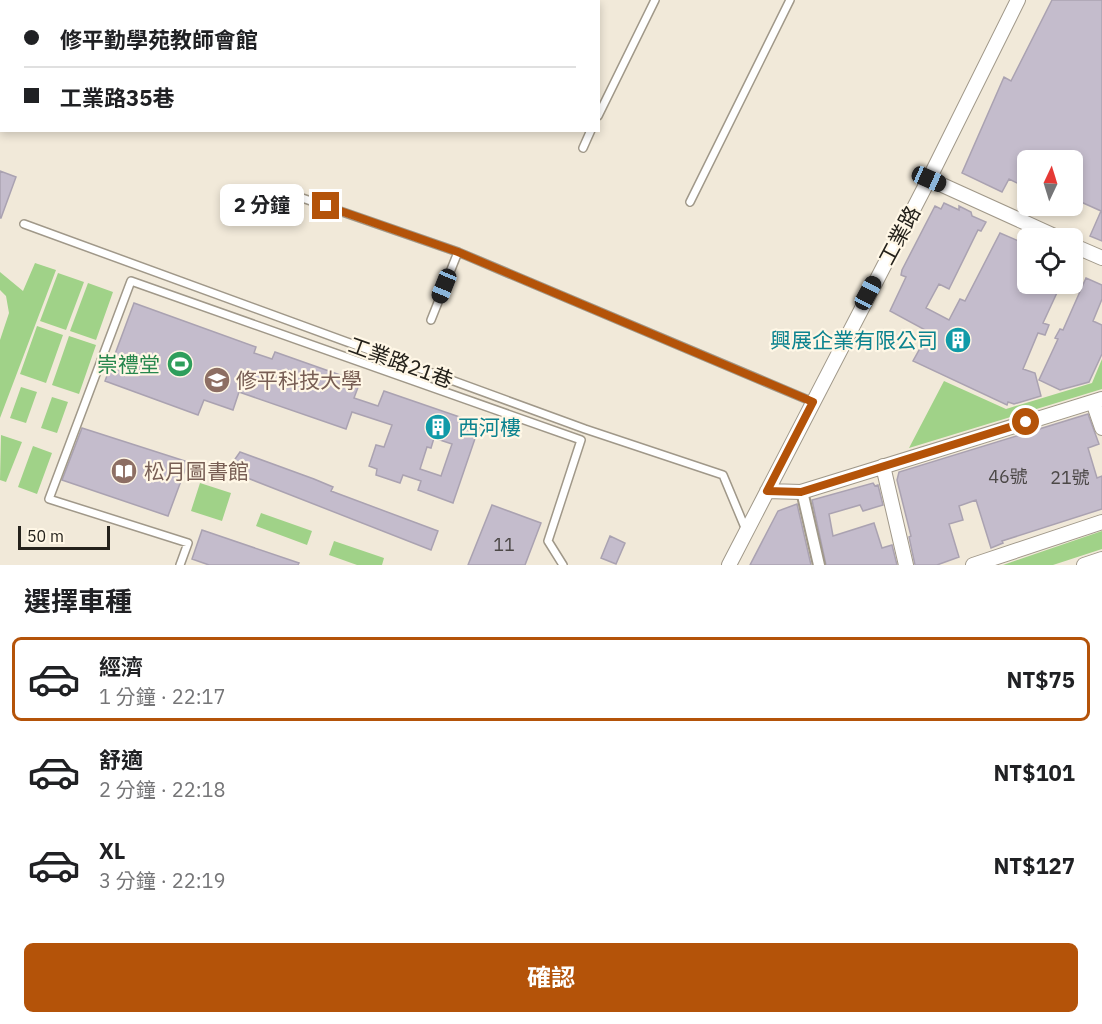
<!DOCTYPE html>
<html lang="zh-TW">
<meta charset="utf-8">
<style>
:root{--surface:#fff;--page:#f2f2f2;--text:#202124;--muted:#757577;--line:#e0e0e0;--accent:#b45309}
body{margin:0;font-family:"IBM Plex Sans","Noto Sans TC",sans-serif;background:var(--page);color:var(--text);height:100vh;display:flex;flex-direction:column;font-size:22px;white-space:nowrap}
*{box-sizing:border-box;margin:0}
p{font-size:20px;color:var(--muted)}
.icon{flex:none;width:33px;height:33px;fill:none;stroke:currentColor;stroke-width:2;stroke-linecap:round;stroke-linejoin:round}
.map{position:relative;height:565px;overflow:hidden}
.sheet{display:flex;flex-direction:column;background:var(--surface);flex:1}
.sheet>*{flex:none}
.guide{position:absolute;left:0px;top:0px;width:600px;height:132px;box-shadow:0 3px 9px #0003;display:grid;align-content:center;height:132px;padding:0 24px;background:var(--surface)}
.needle{width:39px;rotate:4deg}
.buttons{position:absolute;left:1017px;top:150px;display:grid;gap:12px}
.buttons a{display:grid;place-items:center;width:66px;height:66px;border-radius:9px;background:var(--surface);box-shadow:0 3px 9px #0003;font-size:30px}
.scale{position:absolute;left:18px;bottom:15px;width:92px;box-sizing:border-box;padding-left:6px;border:3px solid #24211b;border-top:0;font-size:16px;line-height:21px;white-space:nowrap;color:#24211b;-webkit-text-stroke:4px #fff7e6;paint-order:stroke}
.end{position:absolute;width:27px;height:27px;margin:-14px;border:8px solid #b45309;background:#fff;box-shadow:0 0 0 3px #fff}
.from{border-radius:50%}
.bubble{position:absolute;height:42px;border-radius:9px;background:var(--surface);box-shadow:0 3px 9px #0003;font-size:20px;font-weight:700;line-height:42px;text-align:center}
.car{position:absolute;width:18px;height:36px;margin:-18px -9px;border-radius:8px;box-shadow:0 0 4px 2px #0007;background:linear-gradient(#222 24%,#8ab4d8 0 40%,#222 0 76%,#8ab4d8 0 86%,#222 0)}
.guide b{display:flex;align-items:center;gap:21px;height:57px;font-size:22px}
.guide b+b{border-top:2px solid var(--line)}
.guide i{width:15px;height:15px;background:var(--text)}
ul{padding:0;list-style:none}
li{display:flex;align-items:center;gap:18px;height:84px;margin:0 12px 9px;padding:0 12px;border:3px solid transparent;border-radius:9px}
li div{flex:1}
li b{display:block;font-size:22px}
li em{font-style:normal;font-weight:700}
li.on{border-color:var(--accent)}
li>.icon{width:54px;height:54px;stroke-width:1.5}
h2{padding:0 24px;font-size:27px;line-height:72px}
.cta{display:flex;gap:12px;margin-top:auto;padding:12px 24px}
.cta a{flex:1;height:69px;border-radius:9px;background:var(--accent);color:#fff;font-size:24px;font-weight:700;line-height:69px;text-align:center}
.map>svg:first-child{display:block}
.green{fill:#a0d288}
.building{fill:#c4bccc;stroke:#aaa2b1;stroke-width:1.5;fill-rule:evenodd}
.lines{fill:none;stroke-linecap:round;stroke-linejoin:round}
.service-casing{stroke:#a09889;stroke-width:10}
.pedestrian-casing{stroke:#a09889;stroke-width:14}
.minor-casing{stroke:#a09889;stroke-width:16}
.service{stroke:#fff;stroke-width:7}
.pedestrian{stroke:#fff;stroke-width:10}
.minor{stroke:#fff;stroke-width:14}
.route{stroke:#b45309;stroke-width:8}
.labels{text-anchor:middle;dominant-baseline:central;stroke-width:4.5;stroke-linejoin:round;paint-order:stroke}
.number-label{font-size:18px;fill:#4c4847}
.street-label{font-size:21px;fill:#24211b;stroke:#fff7e6}
.culture-label{font-size:21px;fill:#0d838f;stroke:#fff7e6;text-anchor:end}
.leisure-label{font-size:21px;fill:#27864d;stroke:#fff7e6;text-anchor:end}
.education-label{font-size:21px;fill:#785e54;stroke:#fff7e6;text-anchor:start}
</style>
<div class="map">
<svg width="1102" height="565" viewBox="0 0 1102 565">
<rect width="100%" height="100%" fill="#f1e9d9"/>
<path class="green" d="M35,263L56,270L0,418V340L9,313L6,296L0,290V272L23,291Z
M58,273L84,282L66,330L40,321Z
M88,283L113,292L96,340L70,331Z
M37,326L63,335L46,383L20,374Z
M69,336L96,345L79,394L52,385Z
M1102,359V389L909,448L944,381L1006,409L1092,383Z
M21,387L37,392L26,423L10,418Z
M52,397L68,402L57,433L41,428Z
M1,435L22,442L6,482L0,480Z
M33,446L52,453L37,494L18,487Z
M200,483L231,493L222,521L191,511Z
M261,513L312,531L307,545L256,526Z
M1102,531V549L1053,565H1003Z
M334,541L384,558L382,565H357L329,555Z"/>
<path class="building" d="M1052,0H1102V241L1090,236L1101,211L1072,198V160H1028V180L1025,187L1009,179L1002,192L962,173L1004,77L1011,81Z
M0,171L16,177L1,218H0Z
M944,203L959,210V206L971,212L972,216L986,222L981,231L978,230L949,289L939,284L926,308L949,320L960,299L965,301L1000,233L1028,245V284H1061L1043,323L1049,325L1045,335L1038,333L1023,369L1035,373L1041,396L1014,404L1008,402L1007,405L913,361L929,332L890,311L906,277L901,275L902,270L935,206L941,209Z
M1086,278L1102,285V299L1093,321L1102,325V354L1089,382L1060,390L1039,380L1058,339L1055,338L1060,329L1063,330Z
M134,303L256,347L254,353L272,359L275,352L360,382L354,398L378,406L384,391L480,424L453,503L418,490L421,481L403,475L400,483L376,475L377,469L369,466L376,445L384,447L392,425L352,412L346,429L239,392L233,410L204,400L198,415L105,381ZM434,438L452,444L441,476L420,469L427,447L431,448Z
M1088,414L1099,444L1088,448L1097,478L1102,476V509L1002,541L1003,543L991,548L976,500L959,506L963,520L949,524L959,557L937,565H915L909,537L911,536L897,480L899,472Z
M82,428L188,462L168,516L62,480Z
M240,452L314,479L333,487L331,491L438,531L431,550L232,472L233,462Z
M873,483L875,486L878,485L883,505L863,511L860,505L829,514L833,536L874,523L882,548L892,545L897,565H826L812,500Z
M797,504L811,565H750L778,511Z
M492,505L541,523L525,565H468Z
M202,530L299,563L298,565H209L192,559Z
M610,536L625,543L616,564L601,558Z"/>
<g class="lines">
<defs>
<path id="service" d="M598,116L655,0
M583,148L591,130
M282,191L458,252L813,402
M690,202L790,0
M24,224L585,429L723,475L746,530
M431,320L458,252
M180,565L188,543L49,499L131,281L581,440L548,541L563,565"/>
<path id="pedestrian" d="M802,491L819,565"/>
<path id="minor" d="M929,179L1059,238
M1072,245L1102,258
M1093,402L1102,428
M883,466L906,565
M767,491L801,492L1102,399
M729,565L929,179L1018,0
M973,565L1102,522
M1084,565L1102,559"/>
</defs>
<use href="#service" class="service-casing"/>
<use href="#pedestrian" class="pedestrian-casing"/>
<use href="#minor" class="minor-casing"/>
<use href="#service" class="service"/>
<use href="#pedestrian" class="pedestrian"/>
<use href="#minor" class="minor"/>
</g>
<g class="lines">
<path class="route" d="M326,206L458,252L813,402L767,491L801,492L1026,422"/>
</g>
<defs>
<symbol id="building-disc" viewBox="-11 -11 22 22"><circle r="9.5" fill="#0f9aa8" stroke="#fff7e6"/><path d="M-4-6H4V6H1V3H-1V6H-4ZM-2.5-4.3h1.7v1.8h-1.7ZM.8-4.3h1.7v1.8H.8ZM-2.5-1h1.7V.8h-1.7ZM.8-1h1.7V.8H.8Z" fill="#fff"/></symbol>
<symbol id="stadium-disc" viewBox="-11 -11 22 22"><circle r="9.5" fill="#2e9e5b" stroke="#fff7e6"/><path d="M0-5a6.5 5 0 1 0 0 10a6.5 5 0 1 0 0-10ZM-3.5-1.8h7v3.6h-7Z" fill="#fff"/></symbol>
<symbol id="university-disc" viewBox="-11 -11 22 22"><circle r="9.5" fill="#8d6e63" stroke="#fff7e6"/><path d="M0-5L7-2L0 1L-7-2ZM-4 1L0 2.5L4 1V4Q0 6-4 4Z" fill="#fff"/></symbol>
<symbol id="library-disc" viewBox="-11 -11 22 22"><circle r="9.5" fill="#8d6e63" stroke="#fff7e6"/><path d="M-6-4Q-3-5.5-.7-3.5V5Q-3 3-6 4ZM6-4Q3-5.5 .7-3.5V5Q3 3 6 4Z" fill="#fff"/></symbol>
</defs>
<g fill-rule="evenodd">
<use href="#building-disc" x="943" y="325" width="30" height="30"/>
<use href="#stadium-disc" x="165" y="349" width="30" height="30"/>
<use href="#university-disc" x="202" y="365" width="30" height="30"/>
<use href="#building-disc" x="423" y="412" width="30" height="30"/>
<use href="#library-disc" x="109" y="456" width="30" height="30"/>
</g>
<g class="labels">
<g class="number-label">
<text x="1008" y="476">46號</text>
<text x="1070" y="477">21號</text>
<text x="504" y="544">11</text>
</g>
<g class="street-label">
<text transform="translate(899 235) rotate(-62)">工業路</text>
<text transform="translate(401 362) rotate(20)">工業路21巷</text>
</g>
<g class="culture-label">
<text x="938" y="340">興展企業有限公司</text>
<text x="458" y="427" text-anchor="start">西河樓</text>
</g>
<g class="leisure-label">
<text x="160" y="364">崇禮堂</text>
</g>
<g class="education-label">
<text x="236" y="380">修平科技大學</text>
<text x="144" y="471">松月圖書館</text>
</g>
</g>
</svg>
<div class="buttons">
<a><svg class="needle" viewBox="-14 -14 28 28"><path d="M0-13l5 13h-10z" fill="#e53935"/><path d="M0 13l5-13h-10z" fill="#757577"/></svg></a>
<a><svg class="icon" aria-label="locate" viewBox="0 0 24 24"><circle cx="12" cy="12" r="6"/><path d="M12 2v4M12 18v4M2 12h4M18 12h4"/></svg></a>
</div>
<div class="scale">50 m</div>
<i class="end from" style="left:1026px;top:422px"></i>
<i class="end" style="left:326px;top:206px"></i>
<div class="bubble" style="left:220px;top:184px;width:84px">2 分鐘</div>
<i class="car" style="left:929px;top:179px;rotate:114deg"></i>
<i class="car" style="left:444px;top:286px;rotate:202deg"></i>
<i class="car" style="left:868px;top:293px;rotate:28deg"></i>
<div class="guide">
<b><i class="from"></i>修平勤學苑教師會館</b>
<b><i></i>工業路35巷</b>
</div>
</div>
<section class="sheet">
<h2>選擇車種</h2>
<ul>
<li class="on"><svg class="icon" aria-label="car" viewBox="0 0 24 24"><path d="M5 17H2v-5l4-1 3-4h7l3 4 3 1v5h-3M9 17h6M6 11h13"/><circle cx="7" cy="17" r="2"/><circle cx="17" cy="17" r="2"/></svg><div><b>經濟</b><p>1 分鐘 · 22:17</p></div><em>NT$75</em></li>
<li><svg class="icon" aria-label="car" viewBox="0 0 24 24"><path d="M5 17H2v-5l4-1 3-4h7l3 4 3 1v5h-3M9 17h6M6 11h13"/><circle cx="7" cy="17" r="2"/><circle cx="17" cy="17" r="2"/></svg><div><b>舒適</b><p>2 分鐘 · 22:18</p></div><em>NT$101</em></li>
<li><svg class="icon" aria-label="car" viewBox="0 0 24 24"><path d="M5 17H2v-5l4-1 3-4h7l3 4 3 1v5h-3M9 17h6M6 11h13"/><circle cx="7" cy="17" r="2"/><circle cx="17" cy="17" r="2"/></svg><div><b>XL</b><p>3 分鐘 · 22:19</p></div><em>NT$127</em></li>
</ul>
<div class="cta"><a>確認</a></div>
</section>
